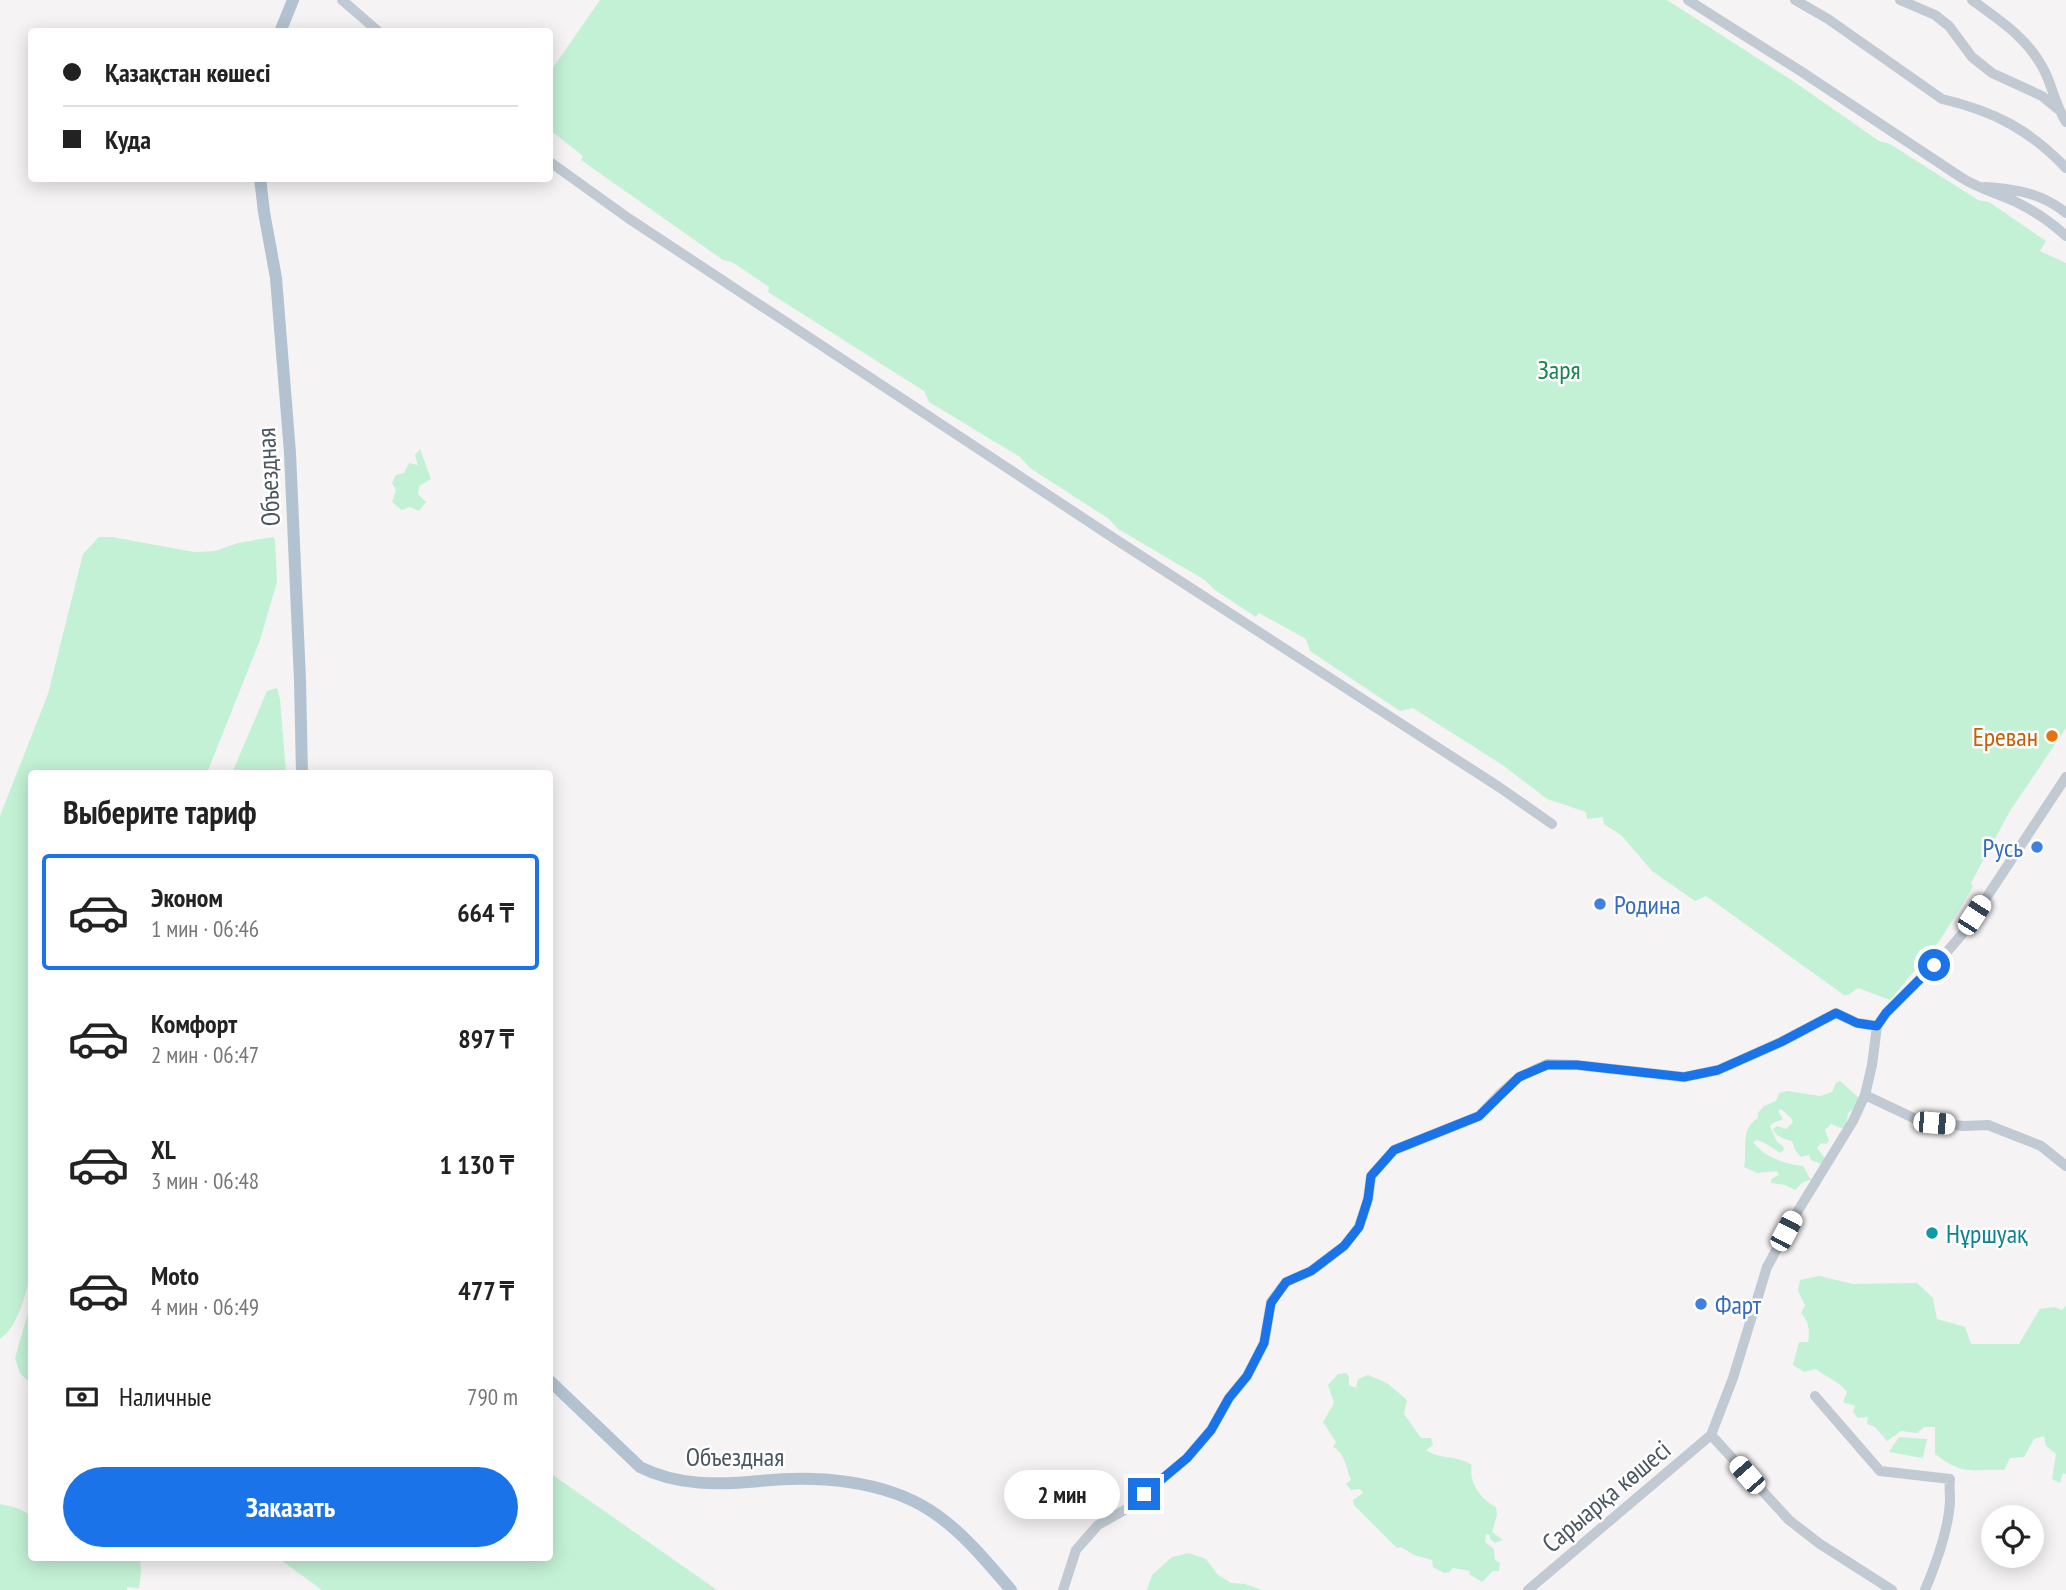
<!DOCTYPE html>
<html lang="ru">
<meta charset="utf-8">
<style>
:root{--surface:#fff;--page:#f2f2f2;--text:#222;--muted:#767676;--line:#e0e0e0;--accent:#1a73e8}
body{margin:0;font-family:"PT Sans Narrow",sans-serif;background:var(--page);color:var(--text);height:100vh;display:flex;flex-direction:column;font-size:26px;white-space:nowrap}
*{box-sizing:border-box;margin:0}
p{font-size:23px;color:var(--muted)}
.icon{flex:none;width:38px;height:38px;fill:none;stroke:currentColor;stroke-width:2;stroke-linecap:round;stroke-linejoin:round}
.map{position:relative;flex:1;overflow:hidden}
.side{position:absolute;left:28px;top:770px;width:525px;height:791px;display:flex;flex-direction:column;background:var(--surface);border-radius:7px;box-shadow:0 4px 18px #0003}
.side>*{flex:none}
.hud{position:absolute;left:28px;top:28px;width:525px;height:154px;border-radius:7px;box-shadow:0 4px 18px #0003;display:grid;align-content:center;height:154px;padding:0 35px;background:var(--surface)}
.tools{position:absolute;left:1981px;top:1505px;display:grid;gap:14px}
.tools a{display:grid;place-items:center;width:63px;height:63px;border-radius:50%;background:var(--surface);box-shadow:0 4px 18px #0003;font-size:35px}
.end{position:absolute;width:32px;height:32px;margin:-16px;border:9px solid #1a73e8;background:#fff;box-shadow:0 0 0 4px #fff}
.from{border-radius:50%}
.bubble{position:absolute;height:49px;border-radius:24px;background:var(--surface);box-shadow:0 4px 18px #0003;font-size:23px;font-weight:600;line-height:49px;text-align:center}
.car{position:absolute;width:21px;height:42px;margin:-21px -10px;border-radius:9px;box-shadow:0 0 5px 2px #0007;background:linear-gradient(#fff 24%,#345 0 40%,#fff 0 76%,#345 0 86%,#fff 0)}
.hud b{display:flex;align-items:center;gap:24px;height:66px;font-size:26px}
.hud b+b{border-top:2px solid var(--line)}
.hud i{width:18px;height:18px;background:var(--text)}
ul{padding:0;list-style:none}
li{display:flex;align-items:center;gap:21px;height:116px;margin:0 14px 10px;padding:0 21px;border:4px solid transparent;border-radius:7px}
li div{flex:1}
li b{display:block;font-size:26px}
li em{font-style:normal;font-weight:600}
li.selected{border-color:var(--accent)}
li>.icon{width:63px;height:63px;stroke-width:1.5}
h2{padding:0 35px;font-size:32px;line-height:84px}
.pay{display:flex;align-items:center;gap:18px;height:77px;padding:0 35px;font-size:26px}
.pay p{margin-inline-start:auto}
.cta{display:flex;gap:14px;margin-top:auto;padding:14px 35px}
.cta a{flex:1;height:80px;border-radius:42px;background:var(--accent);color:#fff;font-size:28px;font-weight:600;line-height:80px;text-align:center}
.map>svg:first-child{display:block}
.green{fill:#c3f1d5}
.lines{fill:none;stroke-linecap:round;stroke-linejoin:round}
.minor{stroke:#c1cad2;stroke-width:10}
.major{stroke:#b3c2d1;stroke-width:12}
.route{stroke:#1a73e8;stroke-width:9}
.food-dot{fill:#e8710a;stroke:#fff;stroke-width:2.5}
.shop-dot{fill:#3f7fe0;stroke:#fff;stroke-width:2.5}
.culture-dot{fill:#0f9aa8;stroke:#fff;stroke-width:2.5}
.labels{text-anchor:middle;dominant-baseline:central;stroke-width:5;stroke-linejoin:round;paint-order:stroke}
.park-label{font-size:26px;fill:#17864f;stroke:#fff}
.street-label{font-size:26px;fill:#4a5661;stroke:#fff}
.food-label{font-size:26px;fill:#c56008;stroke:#fff;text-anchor:end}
.shop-label{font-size:26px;fill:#366cbe;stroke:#fff;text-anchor:start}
.culture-label{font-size:26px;fill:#0d838f;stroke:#fff;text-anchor:start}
</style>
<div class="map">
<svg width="2066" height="1590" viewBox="0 0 2066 1590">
<rect width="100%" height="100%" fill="#f5f3f3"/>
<path class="green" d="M600,0H1667L1793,81L1879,141L1890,144L1978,200L1989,202L2046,241L2040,251L2066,263V728L2010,811L1971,883L1973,887L1940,940L1890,1000L1858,988L1848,995H1844L1706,896L1695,901L1652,871L1622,836L1604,824L1603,817L1587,819L1586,812L1547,799L1504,766L1413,708L1400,711L1310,651L1306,639L1259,613L1256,617L1215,590L1205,580L1118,529L1109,519L1030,468L1020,457L929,402L924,391L768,292L769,287L732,262L723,260L581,160L583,156L550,130V72Z
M420,449L431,479L419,486L418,494L426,502L419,511L410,507L402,510L392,502L396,490L392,483L396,475L404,473L409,463L418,465L415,455Z
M99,537H112L194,552L215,551L238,543L273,537L275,540L277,582L260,640L207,773L32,774L31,1274C25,1294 19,1326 0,1339V816L48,694L83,554Z
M277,688L280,699L286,773H232L267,691Z
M1840,1081L1858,1097L1861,1103L1848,1113L1846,1127L1841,1128L1831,1124L1825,1130L1829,1141L1826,1144L1821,1143L1817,1148L1827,1161L1824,1165L1811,1160L1809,1155L1801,1157L1795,1150L1792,1141C1784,1139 1776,1137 1773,1129L1777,1126L1786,1129L1793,1122L1791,1118L1781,1109L1778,1111L1783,1119L1773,1123L1770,1126L1777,1142L1783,1146L1784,1150L1780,1153L1765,1143L1757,1140L1753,1142C1764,1157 1785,1164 1803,1166L1811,1180L1803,1182L1795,1190L1785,1185L1771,1183V1179L1779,1175L1777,1171L1757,1173L1744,1167C1748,1149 1739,1129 1758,1118V1113L1764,1106L1776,1101L1779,1093L1787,1091L1820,1096L1832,1092L1836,1083Z
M1819,1276L1853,1284L1917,1283L1933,1298L1937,1319L1965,1327L1971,1344H2019L2040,1309L2055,1307L2062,1310L2066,1306V1474L2063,1473L2060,1483L2052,1479L2056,1454L2046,1446L2044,1436L2034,1439L2024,1457L2010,1458L2004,1470C1969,1468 1966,1477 1935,1454V1427H1924L1917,1433L1901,1431L1887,1441L1875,1427L1867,1424L1868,1417L1858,1418L1853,1412L1855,1406L1843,1402L1847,1392C1839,1381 1827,1378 1816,1369L1804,1372L1793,1365L1799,1342H1808C1810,1330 1809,1322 1801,1313L1805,1305L1798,1291L1800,1280Z
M31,1302V1384L20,1373L15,1358Z
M1346,1373L1349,1377V1385L1356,1388L1358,1379L1368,1375L1387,1383L1407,1400L1404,1414L1421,1438H1431L1433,1445L1426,1450C1439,1460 1455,1454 1472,1465C1468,1482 1481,1500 1496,1507L1497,1515L1492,1532L1503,1540L1495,1543L1490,1539V1535L1486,1534L1485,1542L1494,1549L1495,1560L1500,1563L1499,1571H1493L1482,1582L1469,1574L1470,1571L1453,1568L1449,1572L1444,1573L1433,1567L1432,1560L1414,1555L1401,1547L1397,1548L1354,1505L1353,1500L1363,1493L1360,1489L1351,1490L1346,1484L1351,1480C1347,1470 1345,1453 1333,1447L1336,1442L1323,1422L1334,1403L1328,1385L1338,1374Z
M1899,1437L1927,1439L1923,1458L1889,1452Z
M550,1473L717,1590H322L278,1558H550Z
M0,1504L17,1508L31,1515L32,1558H140L141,1574L139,1588L127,1587V1590H0Z
M1189,1553L1206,1559L1218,1575L1231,1583L1245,1584L1262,1590H1147L1152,1575L1172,1557Z"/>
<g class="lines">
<path class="minor" d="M342,0L379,32
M1688,0L1802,72L1962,178C1978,188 1996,193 2014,201C2033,210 2051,222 2066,236
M1795,0L1828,19L1942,99C1994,111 2030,130 2066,168
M1900,0L1935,15L1949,26L1972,57L1992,73L2042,96L2058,109
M1972,0C2002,22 2028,38 2045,72C2053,89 2056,106 2066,122
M550,162L628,218L1115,539L1499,787L1552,824
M1985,187C2015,189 2042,193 2066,213
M1865,1095L1922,1122L1964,1126L1988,1125L2041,1146L2066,1166
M1815,1396L1880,1471L1950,1479C1949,1486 1950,1493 1950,1500C1949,1529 1936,1564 1925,1590
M1711,1435L1789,1520L1820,1544L1892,1590
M1063,1590L1076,1550L1098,1525L1128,1508L1161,1480L1187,1458L1211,1430L1229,1398L1247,1376L1264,1343L1271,1302L1286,1282L1311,1271L1344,1246L1359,1227L1368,1199L1371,1176L1394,1150L1479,1116L1501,1093L1519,1077L1547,1064L1577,1065L1684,1077L1718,1070L1781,1042L1836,1013L1857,1023L1877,1026
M1528,1590L1711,1435L1733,1378L1767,1267L1796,1214L1853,1121L1865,1095L1872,1065L1877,1026L1886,1013L1946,953L1963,933L2066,777"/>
<path class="major" d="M280,32L293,0
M260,178L264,212L276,278L290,453L300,680L302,774
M550,1381L640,1467C677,1486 720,1485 760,1481C816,1475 884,1480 931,1511C962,1531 987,1562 1011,1590"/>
</g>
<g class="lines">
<path class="route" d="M1144,1494L1187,1458L1211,1430L1229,1398L1247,1376L1264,1343L1271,1303L1286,1282L1311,1271L1344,1246L1359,1227L1368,1199L1371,1176L1394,1150L1479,1116L1519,1077L1547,1065H1577L1684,1077L1718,1070L1781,1042L1836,1013L1857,1023L1877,1026L1886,1013L1934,965"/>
</g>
<circle class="food-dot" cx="2052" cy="736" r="7"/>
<g class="shop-dot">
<circle cx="2037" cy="847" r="7"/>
<circle cx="1600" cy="904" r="7"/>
<circle cx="1701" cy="1304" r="7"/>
</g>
<circle class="culture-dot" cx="1932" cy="1233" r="7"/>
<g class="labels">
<g class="park-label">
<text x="1559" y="369">Заря</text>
</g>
<g class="street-label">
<text transform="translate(268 477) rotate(-93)">Объездная</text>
<text x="735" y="1456">Объездная</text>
<text transform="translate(1606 1496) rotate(-40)">Сарыарқа көшесі</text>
</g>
<g class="food-label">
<text x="2038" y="736">Ереван</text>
</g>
<g class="shop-label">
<text x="2023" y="847" text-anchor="end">Русь</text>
<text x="1614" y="904">Родина</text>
<text x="1715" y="1304">Фарт</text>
</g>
<g class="culture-label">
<text x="1946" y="1233">Нұршуақ</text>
</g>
</g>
</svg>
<div class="tools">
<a><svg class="icon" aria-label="locate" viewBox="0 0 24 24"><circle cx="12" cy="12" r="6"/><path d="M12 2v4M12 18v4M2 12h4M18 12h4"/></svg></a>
</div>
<i class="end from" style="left:1934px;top:965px"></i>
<i class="end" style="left:1144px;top:1494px"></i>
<div class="bubble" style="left:1004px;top:1470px;width:116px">2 мин</div>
<i class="car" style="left:1974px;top:915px;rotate:33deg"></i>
<i class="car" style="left:1934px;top:1123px;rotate:95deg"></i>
<i class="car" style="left:1786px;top:1231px;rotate:28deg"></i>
<i class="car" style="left:1747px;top:1475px;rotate:319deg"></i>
<div class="hud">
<b><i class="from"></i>Қазақстан көшесі</b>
<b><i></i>Куда</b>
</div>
<section class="side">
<h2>Выберите тариф</h2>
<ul>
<li class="selected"><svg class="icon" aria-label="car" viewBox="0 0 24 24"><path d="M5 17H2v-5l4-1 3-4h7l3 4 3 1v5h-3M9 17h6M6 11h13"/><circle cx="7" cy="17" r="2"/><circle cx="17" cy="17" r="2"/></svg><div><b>Эконом</b><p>1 мин · 06:46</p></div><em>664 ₸</em></li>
<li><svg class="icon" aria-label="car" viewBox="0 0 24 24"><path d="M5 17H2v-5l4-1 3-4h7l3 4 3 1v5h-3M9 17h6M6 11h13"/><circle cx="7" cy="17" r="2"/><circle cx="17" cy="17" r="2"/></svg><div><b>Комфорт</b><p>2 мин · 06:47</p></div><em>897 ₸</em></li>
<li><svg class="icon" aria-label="car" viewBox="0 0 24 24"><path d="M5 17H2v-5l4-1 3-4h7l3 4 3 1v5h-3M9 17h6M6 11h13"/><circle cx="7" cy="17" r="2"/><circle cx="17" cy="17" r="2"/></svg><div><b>XL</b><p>3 мин · 06:48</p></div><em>1 130 ₸</em></li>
<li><svg class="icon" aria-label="car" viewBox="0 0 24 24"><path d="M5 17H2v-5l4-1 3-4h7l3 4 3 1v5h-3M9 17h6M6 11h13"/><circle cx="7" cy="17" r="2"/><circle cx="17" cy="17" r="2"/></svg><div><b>Moto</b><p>4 мин · 06:49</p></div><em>477 ₸</em></li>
</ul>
<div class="pay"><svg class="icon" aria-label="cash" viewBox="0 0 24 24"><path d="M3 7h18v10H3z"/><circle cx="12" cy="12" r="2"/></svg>Наличные<p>790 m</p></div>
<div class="cta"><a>Заказать</a></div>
</section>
</div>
